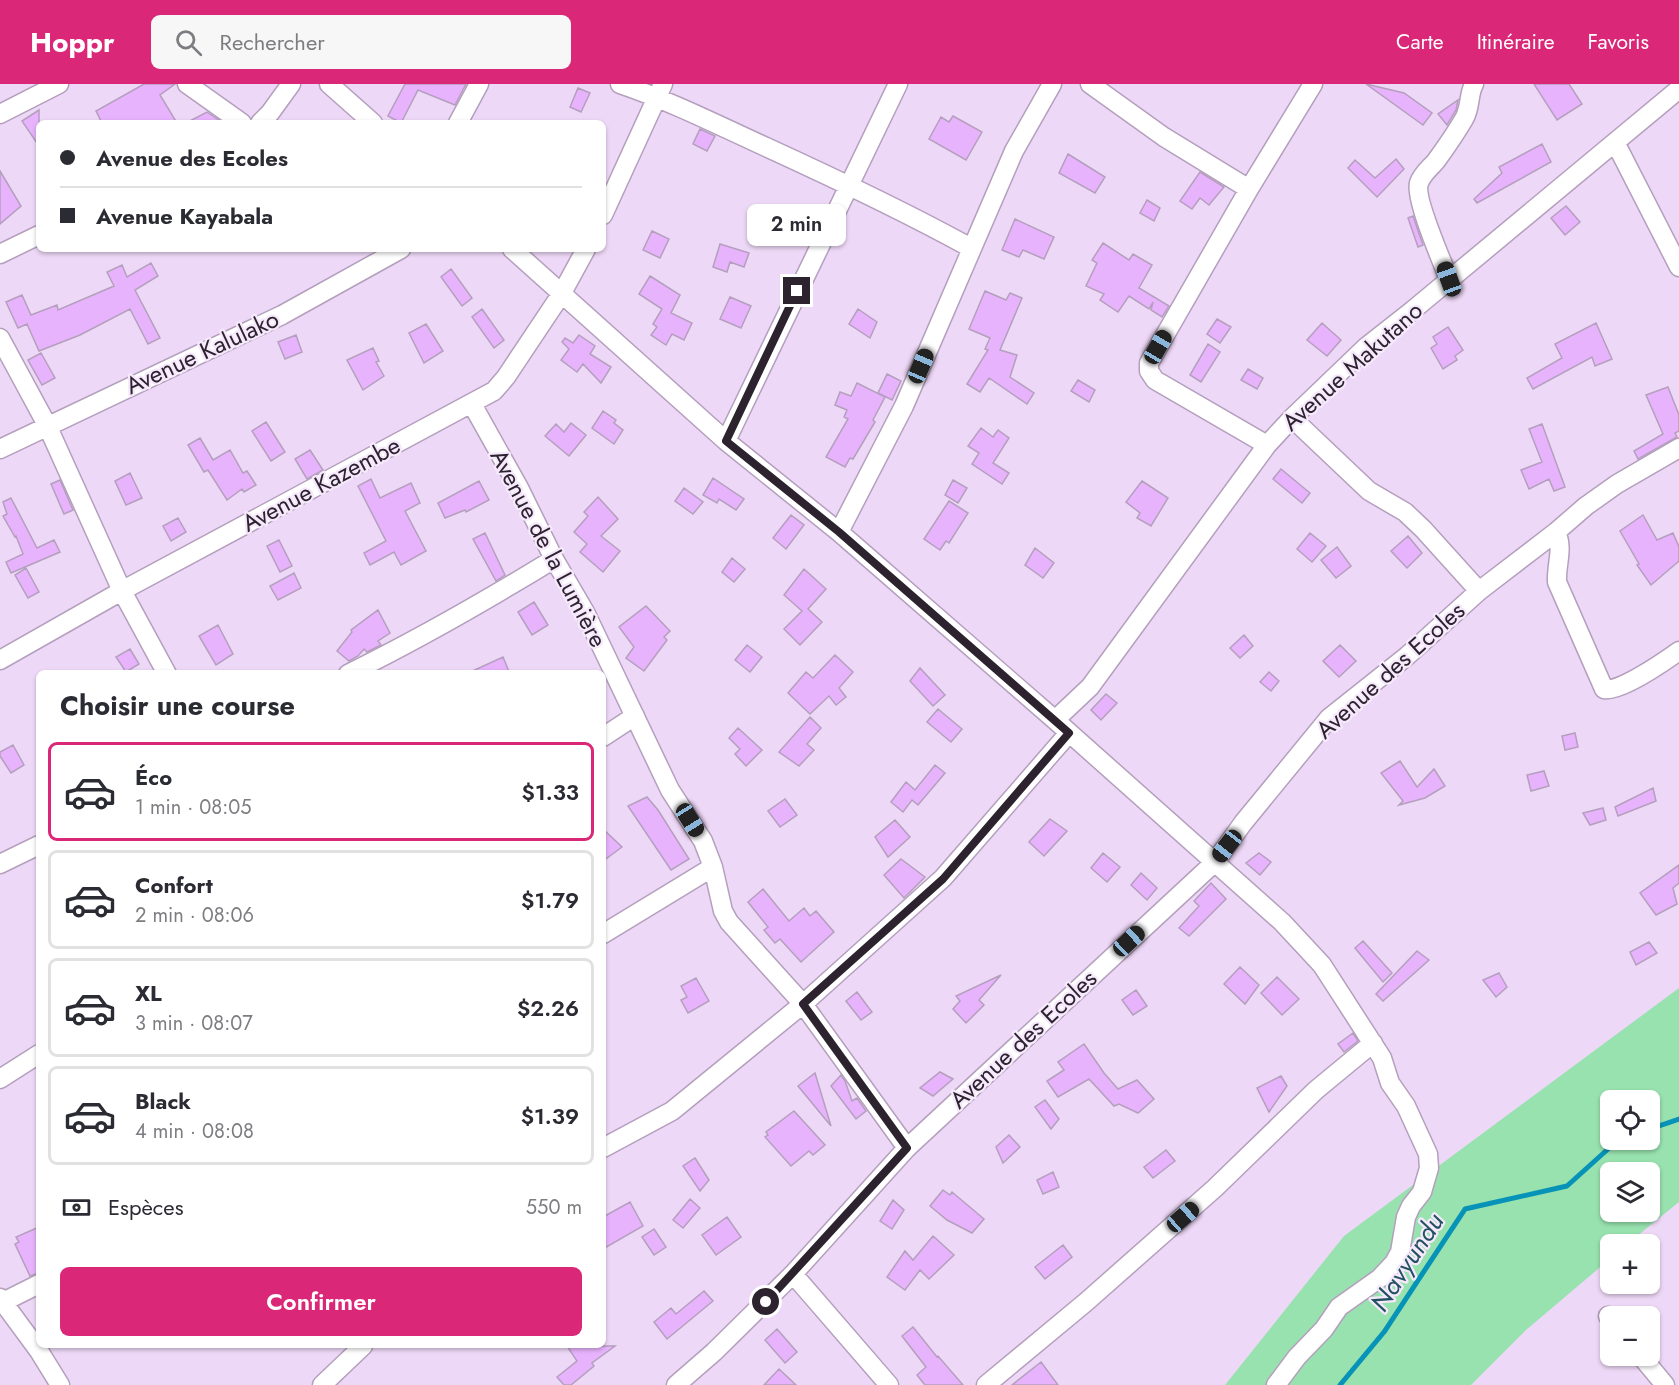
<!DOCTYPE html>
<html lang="fr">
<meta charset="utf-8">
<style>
:root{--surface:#fff;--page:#f7f7f7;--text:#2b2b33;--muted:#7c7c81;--line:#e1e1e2;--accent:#db2777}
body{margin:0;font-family:Jost,sans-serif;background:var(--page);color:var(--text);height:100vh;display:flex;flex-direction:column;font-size:22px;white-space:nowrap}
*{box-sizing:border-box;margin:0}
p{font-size:20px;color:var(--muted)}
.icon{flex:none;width:33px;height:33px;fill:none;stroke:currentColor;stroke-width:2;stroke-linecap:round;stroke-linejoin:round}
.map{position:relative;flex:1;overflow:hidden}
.details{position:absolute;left:36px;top:586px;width:570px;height:678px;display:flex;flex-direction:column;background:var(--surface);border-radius:9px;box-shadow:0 2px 4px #0004}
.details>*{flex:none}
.hud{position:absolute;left:36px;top:36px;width:570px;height:132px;border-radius:9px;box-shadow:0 2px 4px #0004;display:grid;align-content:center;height:132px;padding:0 24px;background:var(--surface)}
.controls{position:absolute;left:1600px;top:1006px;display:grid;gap:12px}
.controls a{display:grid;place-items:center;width:60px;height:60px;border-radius:9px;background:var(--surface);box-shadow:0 2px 4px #0004;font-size:30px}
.end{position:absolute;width:27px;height:27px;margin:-14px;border:8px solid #2c232f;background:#fff;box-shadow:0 0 0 3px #fff}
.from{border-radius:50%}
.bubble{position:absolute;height:42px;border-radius:9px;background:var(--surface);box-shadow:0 2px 4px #0004;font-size:20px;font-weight:600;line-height:42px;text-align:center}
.car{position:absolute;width:18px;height:36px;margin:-18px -9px;border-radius:8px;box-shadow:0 0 4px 2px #0007;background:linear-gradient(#222 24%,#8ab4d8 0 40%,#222 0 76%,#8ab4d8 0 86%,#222 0)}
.hud b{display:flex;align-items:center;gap:21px;height:57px;font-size:22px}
.hud b+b{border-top:2px solid var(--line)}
.hud i{width:15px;height:15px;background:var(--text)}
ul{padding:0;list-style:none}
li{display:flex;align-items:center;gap:18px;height:99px;margin:0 12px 9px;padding:0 12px;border:3px solid var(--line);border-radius:9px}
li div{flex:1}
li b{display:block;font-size:22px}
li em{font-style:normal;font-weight:600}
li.on{border-color:var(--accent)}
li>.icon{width:54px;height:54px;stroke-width:1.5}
h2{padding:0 24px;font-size:27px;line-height:72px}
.pay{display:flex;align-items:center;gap:15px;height:66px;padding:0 24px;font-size:22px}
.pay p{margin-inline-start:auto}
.primary-button{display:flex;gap:12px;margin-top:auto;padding:12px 24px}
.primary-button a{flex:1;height:69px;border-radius:9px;background:var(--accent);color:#fff;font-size:24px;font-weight:600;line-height:69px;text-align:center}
header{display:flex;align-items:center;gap:36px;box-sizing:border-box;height:84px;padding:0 30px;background:var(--accent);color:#fff}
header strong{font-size:28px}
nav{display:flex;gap:33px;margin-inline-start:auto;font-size:21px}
.search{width:420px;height:54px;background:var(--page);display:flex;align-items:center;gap:15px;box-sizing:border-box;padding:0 21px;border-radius:9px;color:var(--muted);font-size:22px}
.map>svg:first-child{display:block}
.green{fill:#98e2af;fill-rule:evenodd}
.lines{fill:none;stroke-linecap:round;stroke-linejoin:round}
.stream{stroke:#0793b7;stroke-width:5}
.building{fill:#e8b3fd;stroke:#b49fbd;stroke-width:1.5}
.minor-casing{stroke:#b49fbd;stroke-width:21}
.minor{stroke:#fff;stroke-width:18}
.route{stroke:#2c232f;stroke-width:8}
.labels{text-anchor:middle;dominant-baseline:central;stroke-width:4.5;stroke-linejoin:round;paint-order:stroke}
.street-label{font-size:24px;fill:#2c232f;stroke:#f6e9fc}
.water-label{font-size:26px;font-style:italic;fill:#225162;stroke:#f6e9fc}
</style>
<header>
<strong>Hoppr</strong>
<div class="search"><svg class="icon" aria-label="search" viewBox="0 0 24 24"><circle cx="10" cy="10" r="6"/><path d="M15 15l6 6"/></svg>Rechercher</div>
<nav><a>Carte</a><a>Itinéraire</a><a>Favoris</a></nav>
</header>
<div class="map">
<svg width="1679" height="1301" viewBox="0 0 1679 1301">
<rect width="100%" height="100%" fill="#eed8f7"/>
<path class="green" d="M1679,904V1118L1626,1161H1611V1174L1526,1246L1471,1301H1225L1344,1152ZM1611,1017H1650V1056H1611ZM1611,1089H1650V1128H1611Z"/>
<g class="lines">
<path class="stream" d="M1650,1045L1679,1035
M1340,1301L1384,1248L1465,1125L1567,1102L1618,1056"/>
</g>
<path class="building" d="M144,0H175L160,11L177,39H102L96,27Z
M405,0H466L455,21L418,6L401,39L388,32Z
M1366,0L1404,9L1432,29L1423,41Z
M1534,0H1569L1582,20L1557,36Z
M578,4L590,9L581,28L570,23Z
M1458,16L1456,26L1447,41L1438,30Z
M39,26V62L22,37Z
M207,28L223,39H186Z
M953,32L982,48L966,76L929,55L941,33L949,38Z
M700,45L715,52L707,67L693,60Z
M1542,60L1551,78L1477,119L1474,115L1502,89L1499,83Z
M1068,70L1105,93L1095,109L1059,89Z
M1396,75L1404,85L1377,113L1348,84L1355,76L1375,94Z
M0,87L21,122L0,140Z
M1200,88L1224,103L1209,121L1200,114L1192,125L1180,117Z
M1147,116L1160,124L1154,137L1140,129Z
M1566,122L1580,138L1565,151L1551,134Z
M1413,132L1423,161L1418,163L1408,134Z
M1015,135L1054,153L1044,175L1023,166L1019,173L1002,166Z
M652,147L669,155L660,174L643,166Z
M1103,159L1129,176L1133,170L1152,181L1139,204L1169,222L1162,233L1151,226L1153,218L1149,225L1129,212L1118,228L1100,216L1104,210L1086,202L1097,179L1092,176Z
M720,160L749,169L744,183L730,178L727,188L713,183Z
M151,179L158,192L135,206L160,254L148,260L130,225L80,251L39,267L27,240L18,244L6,218L22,211L31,231L57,221L58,226L114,202L107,188L122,181L127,193Z
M451,185L472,214L462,222L441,193Z
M650,192L680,211L671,229L692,239L684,256L672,250L666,261L651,251L657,243L653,240L662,225L639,210Z
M985,207L1006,216L1010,209L1022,214L1000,266L1017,271L1010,293L1034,309L1027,320L989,294L980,308L967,300L988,266L985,265L990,254L969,245Z
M730,213L751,222L741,244L720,235Z
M482,225L504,256L494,264L472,233Z
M858,225L877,238L870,254L849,240Z
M1217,235L1231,243L1220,259L1207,250Z
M1322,239L1341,256L1327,272L1307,256Z
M1596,239L1612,275L1595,282L1592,273L1533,305L1527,294L1562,274L1555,260Z
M426,240L443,267L424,279L409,249Z
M1448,243L1463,266L1455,272L1457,276L1443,285L1431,264L1437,260L1433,253Z
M296,251L302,268L285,275L278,258Z
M579,251L595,262L590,270L611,283L601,299L583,280L577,288L561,276L569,265L562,258L565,254L573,259Z
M1208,260L1220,268L1201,298L1190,291Z
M373,264L379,277L376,278L384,292L363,306L347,276Z
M41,269L55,294L42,301L28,276Z
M1248,285L1263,294L1257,305L1241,296Z
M887,290L901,297L892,316L878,309Z
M1078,296L1095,306L1089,318L1071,307Z
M857,299L885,313L873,336L875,338L853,375L850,374L845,383L826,373L848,335L844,333L847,326L835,321L840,308L851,312Z
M1668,303L1679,331V347L1675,349L1677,353L1638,375L1634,367L1663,350L1646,311Z
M603,327L616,336L614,339L623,346L614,360L592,344Z
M266,338L285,368L271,377L252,347Z
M571,339L586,351L569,372L545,352L556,340L564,348Z
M1542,340L1565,403L1554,407L1549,395L1529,405L1521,386L1542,378L1529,345Z
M981,344L993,353L998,346L1009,354L993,379L1009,389L1002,400L972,380L979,369L968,362Z
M200,354L213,376L230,366L243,389L247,387L256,401L244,408L242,405L227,416L208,386L204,388L188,361Z
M310,366L323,386L307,395L295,375Z
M1281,385L1310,409L1302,419L1273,395Z
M130,389L142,414L126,421L115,397Z
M713,394L744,415L736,426L719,415L717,419L703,411Z
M371,395L380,414L411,399L420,419L405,427L426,467L401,481L394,468L370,481L364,469L386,457L358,402Z
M60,396L73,426L64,430L51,400Z
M953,396L967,404L958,419L945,411Z
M479,397L489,416L466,428L465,426L445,434L438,419Z
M1142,397L1168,414L1151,442L1137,434L1140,429L1126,418Z
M684,404L703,418L693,430L675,417Z
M598,413L618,435L601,452L620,467L603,488L580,468L587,460L574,448L588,432L584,428Z
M11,414L37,464L54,456L60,468L11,489L6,478L23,470L16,452L15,453L3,432L7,430L3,418Z
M949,417L968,429L949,459L946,457L940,466L924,455Z
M791,431L804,441L786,465L773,454Z
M1643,431L1657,456L1673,449L1679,463V477L1651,501L1637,481L1639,480L1620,447Z
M178,434L186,448L171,457L163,442Z
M485,449L505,491L496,497L473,455Z
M1310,449L1326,462L1312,478L1297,465Z
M1408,452L1422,469L1407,484L1391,467Z
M279,456L292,482L280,488L267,462Z
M1337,463L1351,482L1336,494L1321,476Z
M1035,464L1054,479L1043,494L1025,481Z
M732,474L745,485L734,498L722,488Z
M26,484L39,508L28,514L15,491Z
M804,485L826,505L808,525L822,538L800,561L784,545L802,527L784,511Z
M294,489L301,504L278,516L270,502Z
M534,518L548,541L532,551L518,528Z
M646,522L670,547L664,553L667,556L644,587L626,574L634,563L619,543Z
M378,526L390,549L378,557L381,561L367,568L364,565L358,572L349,577L337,567L352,548L351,546Z
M218,541L233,570L216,581L199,552Z
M1244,551L1253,562L1240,574L1230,564Z
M747,561L762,573L750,588L735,576Z
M1340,561L1356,577L1339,593L1323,577Z
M130,565L139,580L126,588L116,573Z
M835,571L853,588L839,604L846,613L836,621L829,612L810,630L788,609L806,588L813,594Z
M503,573L510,590H466Z
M920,584L945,611L933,622L910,597Z
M1269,588L1279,597L1271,607L1260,598Z
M1106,610L1117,619L1101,636L1091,626Z
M938,625L962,645L951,658L927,638Z
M810,633L821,644L807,660L814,666L799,682L779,668Z
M738,644L762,666L746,682L735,670L740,665L729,654Z
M1575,649L1578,663L1565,666L1562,652Z
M13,661L24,681L11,689L0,672V668Z
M1400,677L1417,703L1434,685L1445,702L1425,714L1399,721L1403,717L1381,689Z
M935,681L945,689L918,721L912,716L903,728L891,718L906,698L915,706Z
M1544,687L1549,702L1531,707L1527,691Z
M1653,704L1656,717L1618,732L1615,723Z
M647,713L658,726L689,775L671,786L628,722Z
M785,715L797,731L780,743L768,727Z
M1603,724L1606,736L1590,741L1583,729Z
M1050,735L1067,747L1044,772L1029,758Z
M895,736L910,753L888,773L875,753Z
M603,745L622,763L603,777Z
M1103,769L1120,783L1107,798L1091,784Z
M1259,769L1271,778L1260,791L1246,779Z
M901,775L925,793L904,814L884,791Z
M1679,781V799L1673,804L1677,820L1656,831L1640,809Z
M1141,789L1157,804L1147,816L1131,801Z
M1211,799L1226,815L1189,852L1179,844L1199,822L1194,817Z
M763,805L789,837L804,824L810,832L816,827L834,848L801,878L780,855L775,859L764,846L768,843L748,818Z
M1363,857L1392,889L1383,898L1355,864Z
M1649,858L1657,869L1636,881L1630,868Z
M1417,867L1429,876L1383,917L1376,910Z
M1240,883L1259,901L1245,920L1224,900Z
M1499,889L1507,903L1496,913L1483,896Z
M1001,891L979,916L984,921L966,939L953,925L960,917L956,912Z
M1277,893L1299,915L1282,931L1261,909Z
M696,894L709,917L688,929L681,916L687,913L681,902Z
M1136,906L1147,922L1133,931L1122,916Z
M857,908L872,928L861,936L846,917Z
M1353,949L1358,957L1344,968L1338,960Z
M1084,960L1104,989L1118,1005L1137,996L1154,1015L1138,1029L1119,1020L1114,1022L1089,995L1058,1013L1047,997L1064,986L1058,978Z
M940,988L953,995L933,1012L920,1004Z
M815,989L831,1042L798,1002Z
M841,991L845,997L852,1017L857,1014L866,1027L856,1035L831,1002Z
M1281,992L1287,1002L1269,1028L1257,1004Z
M1045,1016L1059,1035L1051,1045L1035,1023Z
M794,1027L825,1061L813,1071L809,1067L791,1082L765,1053L768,1051L766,1048Z
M1009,1051L1020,1063L1003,1079L996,1063Z
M1166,1066L1175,1077L1153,1094L1144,1083Z
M695,1074L709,1096L700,1107L683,1082Z
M1053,1088L1059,1103L1043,1110L1037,1096Z
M943,1106L950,1111L952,1108L984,1135L972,1149L947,1136L930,1122Z
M690,1115L700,1124L683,1144L673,1136Z
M893,1116L904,1126L892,1145L880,1137Z
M630,1118L643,1142L603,1165V1133Z
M727,1133L741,1153L716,1171L702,1151Z
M39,1143V1189L30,1192L15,1160L19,1158L16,1153Z
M654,1145L666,1163L654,1171L642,1153Z
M933,1152L954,1171L929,1195L920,1186L905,1206L887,1193L905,1167L913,1176Z
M1063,1161L1072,1173L1045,1195L1035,1183Z
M704,1207L713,1217L667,1255L654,1238L671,1224L676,1230Z
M913,1243L937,1273L938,1272L963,1301H925L917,1291L926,1283L902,1252Z
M777,1245L797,1268L785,1279L765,1256Z
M567,1262H615L592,1279L594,1282L571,1301H564L557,1293L577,1277Z
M1041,1278L1058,1301H1012Z
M779,1285L796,1301H764Z"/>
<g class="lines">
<defs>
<path id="minor" d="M187,0L242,39
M329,0L373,39
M620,0C670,17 718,41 766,63C836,95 904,127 971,164
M1090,0L1164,53L1249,105
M0,30L59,0
M260,39L270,29L291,0
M458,39L479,0
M1615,58L1679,183
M603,131L663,0
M512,165L726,357L839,448L1055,636L1282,838L1322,881L1382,974L1390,999L1406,1022L1428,1070L1429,1084L1422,1108L1411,1122L1406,1133L1400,1168L1394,1179L1380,1194L1339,1223L1324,1245L1297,1273L1276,1301
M0,170L39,151
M1449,195C1442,178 1414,113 1419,99C1422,90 1430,84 1436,77C1444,66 1457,47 1464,35C1471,23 1468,11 1474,0
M0,254L47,341L122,507L167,590
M472,320L519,404L554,475L585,528L670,706L703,757L713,783L723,827L729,838L803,920L907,1064
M1292,334L1369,407L1405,428L1423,445L1479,507
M726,357L898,0
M1267,361L1155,296L1149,287V279L1249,105L1313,0
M0,365L282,231L401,165
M839,448L904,322L1014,67L1052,0
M1556,448C1564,465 1556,480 1557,498L1604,605C1619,609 1665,577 1679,567
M0,576L127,504L494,307L506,293L562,209L586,165
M348,590C419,555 487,516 554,475
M1055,636L1090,603L1267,361L1292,334L1366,263L1413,226L1679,5
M603,653L635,632
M0,780L39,761
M603,850L713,783
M0,995L39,970
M603,1064L672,1027L803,920L943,794L1069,649
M793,1190L889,1301
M0,1214L39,1267L60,1301
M3,1218L39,1200
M1608,1232L1611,1236
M1641,1272L1665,1301
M322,1301L363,1262
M676,1301L714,1268L793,1190L907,1064L1215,778L1243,739L1329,634L1407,572L1479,507L1556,448L1586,422L1617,400L1679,364
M986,1301L1086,1218L1215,1104L1316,1006L1373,959"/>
</defs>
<use href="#minor" class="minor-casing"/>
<use href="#minor" class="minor"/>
</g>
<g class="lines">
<path class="route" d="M766,1218L907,1064L803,920L943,795L1069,649L839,448L726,357L797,207"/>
</g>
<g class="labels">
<g class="street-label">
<text transform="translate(202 268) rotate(-25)">Avenue Kalulako</text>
<text transform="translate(1352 282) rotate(-42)">Avenue Makutano</text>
<text transform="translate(321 400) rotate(-28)">Avenue Kazembe</text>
<text transform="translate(549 464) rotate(62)">Avenue de la Lumière</text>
<text transform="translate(1390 586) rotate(-42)">Avenue des Ecoles</text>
<text transform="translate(1023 955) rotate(-43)">Avenue des Ecoles</text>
</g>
<g class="water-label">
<text transform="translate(1407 1178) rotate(-57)">Navyundu</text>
</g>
</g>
</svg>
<div class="controls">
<a><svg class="icon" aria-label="locate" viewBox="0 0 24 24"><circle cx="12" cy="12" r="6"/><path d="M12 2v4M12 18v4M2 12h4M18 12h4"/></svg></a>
<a><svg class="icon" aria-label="layers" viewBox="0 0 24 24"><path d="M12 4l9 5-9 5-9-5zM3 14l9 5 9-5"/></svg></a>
<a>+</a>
<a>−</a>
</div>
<i class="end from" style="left:766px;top:1218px"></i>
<i class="end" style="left:797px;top:207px"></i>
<div class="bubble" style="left:747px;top:120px;width:99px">2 min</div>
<i class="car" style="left:1449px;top:195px;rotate:340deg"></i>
<i class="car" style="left:1158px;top:263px;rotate:30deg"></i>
<i class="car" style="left:921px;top:282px;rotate:23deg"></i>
<i class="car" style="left:690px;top:736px;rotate:148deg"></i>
<i class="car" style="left:1227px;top:762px;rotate:218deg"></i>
<i class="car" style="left:1129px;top:857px;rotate:47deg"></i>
<i class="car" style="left:1183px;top:1133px;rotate:49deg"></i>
<div class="hud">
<b><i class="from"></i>Avenue des Ecoles</b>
<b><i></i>Avenue Kayabala</b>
</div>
<section class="details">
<h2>Choisir une course</h2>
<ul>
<li class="on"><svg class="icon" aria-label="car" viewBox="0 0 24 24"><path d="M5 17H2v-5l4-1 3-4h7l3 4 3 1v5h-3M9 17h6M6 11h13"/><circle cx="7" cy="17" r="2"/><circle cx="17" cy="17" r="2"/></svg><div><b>Éco</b><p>1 min · 08:05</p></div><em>$1.33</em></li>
<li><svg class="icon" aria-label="car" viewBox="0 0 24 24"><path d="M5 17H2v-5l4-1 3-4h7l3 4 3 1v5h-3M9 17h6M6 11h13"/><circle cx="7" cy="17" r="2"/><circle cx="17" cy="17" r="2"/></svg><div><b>Confort</b><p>2 min · 08:06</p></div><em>$1.79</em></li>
<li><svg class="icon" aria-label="car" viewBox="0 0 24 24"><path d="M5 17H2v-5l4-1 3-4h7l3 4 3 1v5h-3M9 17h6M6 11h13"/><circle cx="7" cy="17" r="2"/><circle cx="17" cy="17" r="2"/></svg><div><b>XL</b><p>3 min · 08:07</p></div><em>$2.26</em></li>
<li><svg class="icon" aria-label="car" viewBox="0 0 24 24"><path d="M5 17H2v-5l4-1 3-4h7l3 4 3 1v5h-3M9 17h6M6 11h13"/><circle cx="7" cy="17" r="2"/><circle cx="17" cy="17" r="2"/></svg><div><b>Black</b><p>4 min · 08:08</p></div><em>$1.39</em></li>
</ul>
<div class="pay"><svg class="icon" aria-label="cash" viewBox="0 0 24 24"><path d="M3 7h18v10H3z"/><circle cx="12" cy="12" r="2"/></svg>Espèces<p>550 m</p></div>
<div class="primary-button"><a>Confirmer</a></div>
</section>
</div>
